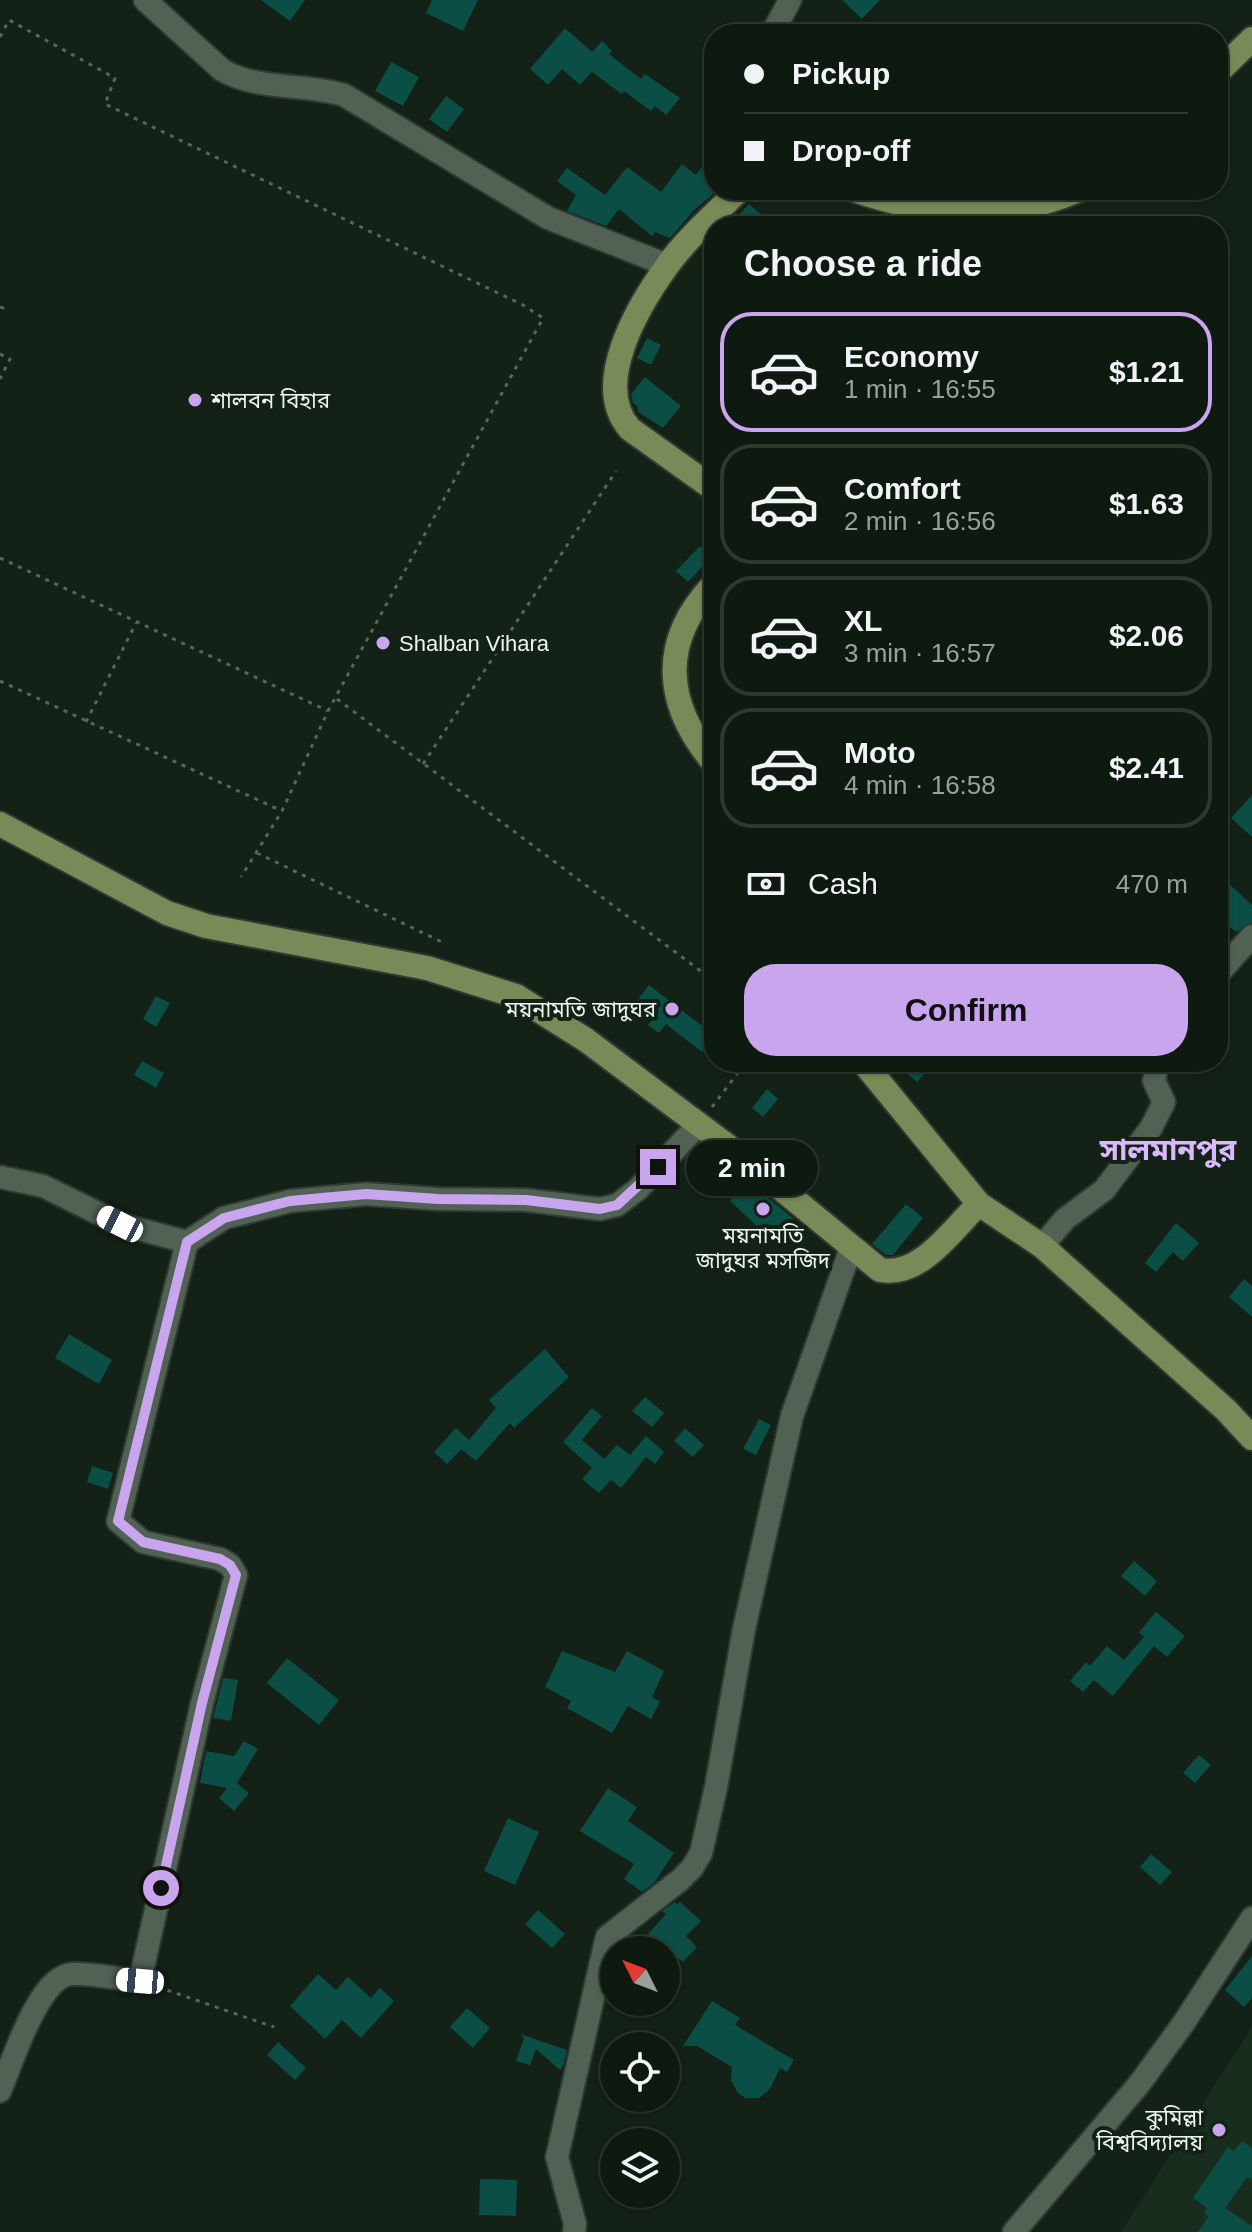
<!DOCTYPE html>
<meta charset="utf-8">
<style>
:root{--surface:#0e1910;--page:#1c261e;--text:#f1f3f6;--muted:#9ba09f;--line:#2e3830;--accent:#c9a5ee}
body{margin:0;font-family:Helvetica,"Noto Sans Bengali",sans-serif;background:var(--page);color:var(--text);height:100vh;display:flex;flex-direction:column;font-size:30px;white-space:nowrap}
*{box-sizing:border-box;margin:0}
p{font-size:26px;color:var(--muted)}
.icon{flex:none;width:44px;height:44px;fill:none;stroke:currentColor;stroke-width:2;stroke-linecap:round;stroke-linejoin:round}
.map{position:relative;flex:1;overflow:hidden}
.side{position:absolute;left:704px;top:216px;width:524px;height:856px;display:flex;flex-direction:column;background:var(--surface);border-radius:32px;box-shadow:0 2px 6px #0004,0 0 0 2px var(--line)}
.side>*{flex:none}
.banner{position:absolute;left:704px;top:24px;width:524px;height:176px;border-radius:32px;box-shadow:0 2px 6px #0004,0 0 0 2px var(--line);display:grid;align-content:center;height:176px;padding:0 40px;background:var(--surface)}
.needle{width:52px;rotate:312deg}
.tools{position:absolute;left:600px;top:1936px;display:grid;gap:16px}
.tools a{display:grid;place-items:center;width:80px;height:80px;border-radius:50%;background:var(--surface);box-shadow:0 2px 6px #0004,0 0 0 2px var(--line);font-size:40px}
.end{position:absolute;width:36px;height:36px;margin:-18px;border:10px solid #c9a5ee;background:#111;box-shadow:0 0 0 4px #111}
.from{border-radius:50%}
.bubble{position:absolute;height:56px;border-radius:28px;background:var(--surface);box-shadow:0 2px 6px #0004,0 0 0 2px var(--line);font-size:26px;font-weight:800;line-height:56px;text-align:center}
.car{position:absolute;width:24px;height:48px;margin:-24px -12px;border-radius:10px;box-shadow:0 0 6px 2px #0007;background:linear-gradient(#fff 24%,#345 0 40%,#fff 0 76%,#345 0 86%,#fff 0)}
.banner b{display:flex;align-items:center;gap:28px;height:76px;font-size:30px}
.banner b+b{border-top:2px solid var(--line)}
.banner i{width:20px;height:20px;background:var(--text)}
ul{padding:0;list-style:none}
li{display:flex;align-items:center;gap:24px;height:120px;margin:0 16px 12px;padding:0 24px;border:4px solid var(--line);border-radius:32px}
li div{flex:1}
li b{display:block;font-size:30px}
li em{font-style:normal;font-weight:800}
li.selected{border-color:var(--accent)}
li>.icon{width:72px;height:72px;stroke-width:1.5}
h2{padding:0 40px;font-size:36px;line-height:96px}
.pay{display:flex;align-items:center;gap:20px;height:88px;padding:0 40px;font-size:30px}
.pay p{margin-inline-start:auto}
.action{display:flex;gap:16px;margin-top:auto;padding:16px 40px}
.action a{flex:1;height:92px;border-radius:32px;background:var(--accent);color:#111;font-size:32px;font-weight:800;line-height:92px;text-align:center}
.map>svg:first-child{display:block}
.built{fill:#192d1e}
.building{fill:#0b4e45}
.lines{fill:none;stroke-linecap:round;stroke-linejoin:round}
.minor-casing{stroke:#313a32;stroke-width:26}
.major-casing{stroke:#313a32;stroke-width:28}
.path{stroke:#58655b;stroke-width:3;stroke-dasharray:4 6;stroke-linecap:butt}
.minor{stroke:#516154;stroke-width:22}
.major{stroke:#798957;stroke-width:24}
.route{stroke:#c9a5ee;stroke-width:10}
.poi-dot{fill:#c9a5ee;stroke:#132116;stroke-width:3}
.labels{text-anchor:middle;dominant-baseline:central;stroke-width:8;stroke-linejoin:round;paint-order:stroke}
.poi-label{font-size:22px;fill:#ecf6ee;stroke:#132116;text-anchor:start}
.district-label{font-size:30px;font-weight:bold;fill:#d9b8fc;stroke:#132116}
</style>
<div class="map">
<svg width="1252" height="2232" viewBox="0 0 1252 2232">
<rect width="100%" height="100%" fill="#132116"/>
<path class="built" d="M1252,2027V2232H1121Z"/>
<path class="building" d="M261,0H305L290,21Z
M432,0H478L463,31L426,13Z
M842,0H880L862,19Z
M565,28L592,52L602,41L612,51L609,54L641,79L645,74L680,98L666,115L655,106L651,111L624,91L622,94L592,72L580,85L562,69L548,85L530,69Z
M391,62L419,77L403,106L375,91Z
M446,96L464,109L447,132L429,119Z
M682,164L696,175L701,168L714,178V190H718L695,209L670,238L655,232L652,236L619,209L606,226L567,211L576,195L557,181L567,168L605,195L627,167L661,192Z
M749,204L775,226H745L736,218Z
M647,338L661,345L651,365L637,358Z
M645,377L681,406L663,428L638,412V407L633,403L631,394Z
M700,546L711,557L688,582L676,571Z
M1252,795V837L1231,818Z
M1225,880L1252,905V922L1236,932L1218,916V888Z
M649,985L714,1035L702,1052L666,1024L659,1033L648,1025L655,1016L636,1002Z
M156,996L170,1003L156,1027L143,1019Z
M142,1061L164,1073L156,1088L134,1075Z
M893,1062H935L917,1082Z
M767,1089L778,1099L763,1117L752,1108Z
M746,1180L794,1219L774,1242L730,1201Z
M906,1204L923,1218L893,1255H886L872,1244Z
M1176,1223L1199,1243L1183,1261L1173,1252L1156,1272L1145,1263Z
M1244,1279L1252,1286V1317L1229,1297Z
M69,1334L112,1360L99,1384L55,1358Z
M545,1349L569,1377L514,1428L510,1423L476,1461L461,1449L465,1445L447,1464L434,1452L456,1428L469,1440L496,1408L489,1400Z
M645,1397L664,1413L652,1427L632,1411Z
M592,1408L602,1416L582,1440L604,1459L617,1445L630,1455L646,1436L664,1452L655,1464L646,1457L621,1488L611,1480L599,1493L582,1479L592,1468L563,1442Z
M759,1419L771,1425L756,1455L743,1449Z
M685,1428L704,1445L693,1457L674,1441Z
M92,1466L113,1473L108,1489L87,1482Z
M1134,1561L1157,1581L1145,1596L1121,1576Z
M1156,1612L1185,1636L1167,1657L1154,1646L1113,1696L1094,1680L1083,1692L1070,1681L1086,1662L1090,1666L1107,1646L1124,1660L1144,1637L1139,1632Z
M562,1651L615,1672L627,1651L664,1671L652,1697L660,1702L651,1719L628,1706L612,1733L567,1708L571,1701L545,1687Z
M287,1658L339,1700L319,1725L267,1683Z
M223,1678L238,1680L231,1721L213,1718Z
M244,1741L258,1749L237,1783L249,1793L234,1811L219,1798L227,1788L200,1783L206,1751L234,1756Z
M1199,1755L1211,1765L1195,1783L1183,1773Z
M608,1788L637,1807L628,1821L674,1853L654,1883L642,1892L624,1879L634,1864L580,1831Z
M508,1818L539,1832L515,1885L484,1871Z
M1151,1854L1172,1872L1160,1885L1140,1867Z
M675,1902L677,1904L680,1902L701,1921L686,1936L697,1947L683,1962L648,1934L666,1914L662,1911Z
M538,1910L565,1934L552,1948L525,1924Z
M1252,1956V1998L1244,2007L1225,1990Z
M318,1974L336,1990L348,1977L371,1998L380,1988L394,2001L361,2038L342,2020L325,2039L290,2006Z
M712,2001L740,2018L735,2025L794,2060L787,2072L780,2068L770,2089L759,2098H745L738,2093L731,2080L732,2067L697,2046H683Z
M467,2008L490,2028L473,2048L450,2027Z
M520,2034L567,2050L563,2066L560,2070L536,2049L530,2065L516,2061L524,2038Z
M278,2042L306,2068L295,2080L267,2055Z
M1242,2141L1252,2148V2180L1247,2177L1225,2208L1252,2226V2232H1198L1209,2216L1204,2213L1207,2208L1193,2198L1228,2147L1234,2151Z
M480,2179L517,2180L516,2216L479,2215Z"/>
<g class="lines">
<defs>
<path id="minor" d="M145,0L222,70C259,91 304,83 344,95L548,218L667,265
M772,34L790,0
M1218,974L1252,936
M0,1177L43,1186L120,1224L187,1242
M1042,1246L1065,1219L1104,1190L1151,1128L1164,1102L1154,1081L1158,1062
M0,2091C12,2064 38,1976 72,1974C94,1973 118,1979 140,1981L202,1703L236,1575L230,1565L220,1559L143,1542L118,1521L187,1242L224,1218L290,1201L366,1194L438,1199L526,1200L600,1209L617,1205L638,1189L699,1124
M574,2232L575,2224L557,2157L604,1949L607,1937L680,1880L692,1868L701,1853L716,1787L744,1629L792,1416L851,1248
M1014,2232L1140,2083L1183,2024L1252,1918"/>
<path id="major" d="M1218,72L1252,39
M854,190C936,217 997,224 1079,190
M714,489L630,429C591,385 638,306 667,266C686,239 715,214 739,190
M714,584C659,641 664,704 714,763
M0,824L167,913L206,926L427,968L516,996L586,1040L745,1159L880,1270C921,1278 952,1229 979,1204
M863,1062L979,1204L1042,1246L1226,1410L1252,1438"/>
</defs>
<use href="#minor" class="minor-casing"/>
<use href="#major" class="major-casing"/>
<path class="path" d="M0,37L9,20L115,78L105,104L523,305L543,318L328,711L282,811L241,877
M0,307L3,308L0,314
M0,354L10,359L0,379
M0,558L328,711
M0,681L282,811
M337,699L714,981
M86,722L136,623
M423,764L616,471
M257,853L446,944
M712,1107L746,1062
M158,1987L274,2027"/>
<use href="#minor" class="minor"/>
<use href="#major" class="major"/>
</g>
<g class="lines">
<path class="route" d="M161,1888L202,1703L236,1575L230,1565L220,1559L143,1542L118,1521L187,1242L224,1218L290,1201L366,1194L438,1199L526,1200L600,1209L617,1205L658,1167"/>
</g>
<g class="poi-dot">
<circle cx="195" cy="400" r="8"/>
<circle cx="383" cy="643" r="8"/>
<circle cx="672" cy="1009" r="8"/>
<circle cx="763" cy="1209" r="8"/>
<circle cx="1219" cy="2130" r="8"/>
</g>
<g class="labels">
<g class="poi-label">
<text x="211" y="400">শালবন বিহার</text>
<text x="399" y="643">Shalban Vihara</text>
<text x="656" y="1009" text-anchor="end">ময়নামতি জাদুঘর</text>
<text x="763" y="1235" text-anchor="middle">ময়নামতি<tspan x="763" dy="25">জাদুঘর মসজিদ</tspan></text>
<text x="1203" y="2117" text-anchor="end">কুমিল্লা<tspan x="1203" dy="25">বিশ্ববিদ্যালয়</tspan></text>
</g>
<g class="district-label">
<text x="1168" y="1149">সালমানপুর</text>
</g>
</g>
</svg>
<div class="tools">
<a><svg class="needle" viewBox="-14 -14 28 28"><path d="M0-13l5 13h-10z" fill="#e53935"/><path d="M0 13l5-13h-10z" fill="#9ba09f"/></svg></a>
<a><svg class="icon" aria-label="locate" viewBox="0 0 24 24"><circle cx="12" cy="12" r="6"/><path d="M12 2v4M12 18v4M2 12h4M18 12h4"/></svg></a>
<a><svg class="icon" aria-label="layers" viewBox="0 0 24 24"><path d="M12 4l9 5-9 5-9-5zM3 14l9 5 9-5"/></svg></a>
</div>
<i class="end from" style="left:161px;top:1888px"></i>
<i class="end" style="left:658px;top:1167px"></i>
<div class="bubble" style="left:686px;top:1140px;width:132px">2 min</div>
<i class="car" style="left:120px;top:1224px;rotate:297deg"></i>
<i class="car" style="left:140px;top:1981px;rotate:275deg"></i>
<div class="banner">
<b><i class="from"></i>Pickup</b>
<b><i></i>Drop-off</b>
</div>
<section class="side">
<h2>Choose a ride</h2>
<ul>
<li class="selected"><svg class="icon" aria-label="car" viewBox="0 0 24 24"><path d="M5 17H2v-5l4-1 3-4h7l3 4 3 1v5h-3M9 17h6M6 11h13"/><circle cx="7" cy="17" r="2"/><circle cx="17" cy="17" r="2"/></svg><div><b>Economy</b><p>1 min · 16:55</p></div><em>$1.21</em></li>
<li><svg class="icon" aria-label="car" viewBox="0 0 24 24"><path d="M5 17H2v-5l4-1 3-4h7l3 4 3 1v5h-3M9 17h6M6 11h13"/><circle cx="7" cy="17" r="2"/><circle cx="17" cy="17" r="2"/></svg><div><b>Comfort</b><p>2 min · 16:56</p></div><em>$1.63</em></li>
<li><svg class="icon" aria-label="car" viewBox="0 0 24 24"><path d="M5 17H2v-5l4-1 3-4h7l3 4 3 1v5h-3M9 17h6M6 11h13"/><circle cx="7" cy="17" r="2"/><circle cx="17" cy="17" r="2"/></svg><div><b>XL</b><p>3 min · 16:57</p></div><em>$2.06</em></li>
<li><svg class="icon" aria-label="car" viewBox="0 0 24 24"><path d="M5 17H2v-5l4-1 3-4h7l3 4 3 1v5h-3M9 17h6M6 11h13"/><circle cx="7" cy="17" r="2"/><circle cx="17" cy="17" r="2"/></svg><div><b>Moto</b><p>4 min · 16:58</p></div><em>$2.41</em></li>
</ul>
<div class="pay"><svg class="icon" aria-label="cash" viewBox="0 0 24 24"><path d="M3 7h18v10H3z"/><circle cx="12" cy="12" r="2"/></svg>Cash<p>470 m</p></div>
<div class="action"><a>Confirm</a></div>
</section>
</div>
